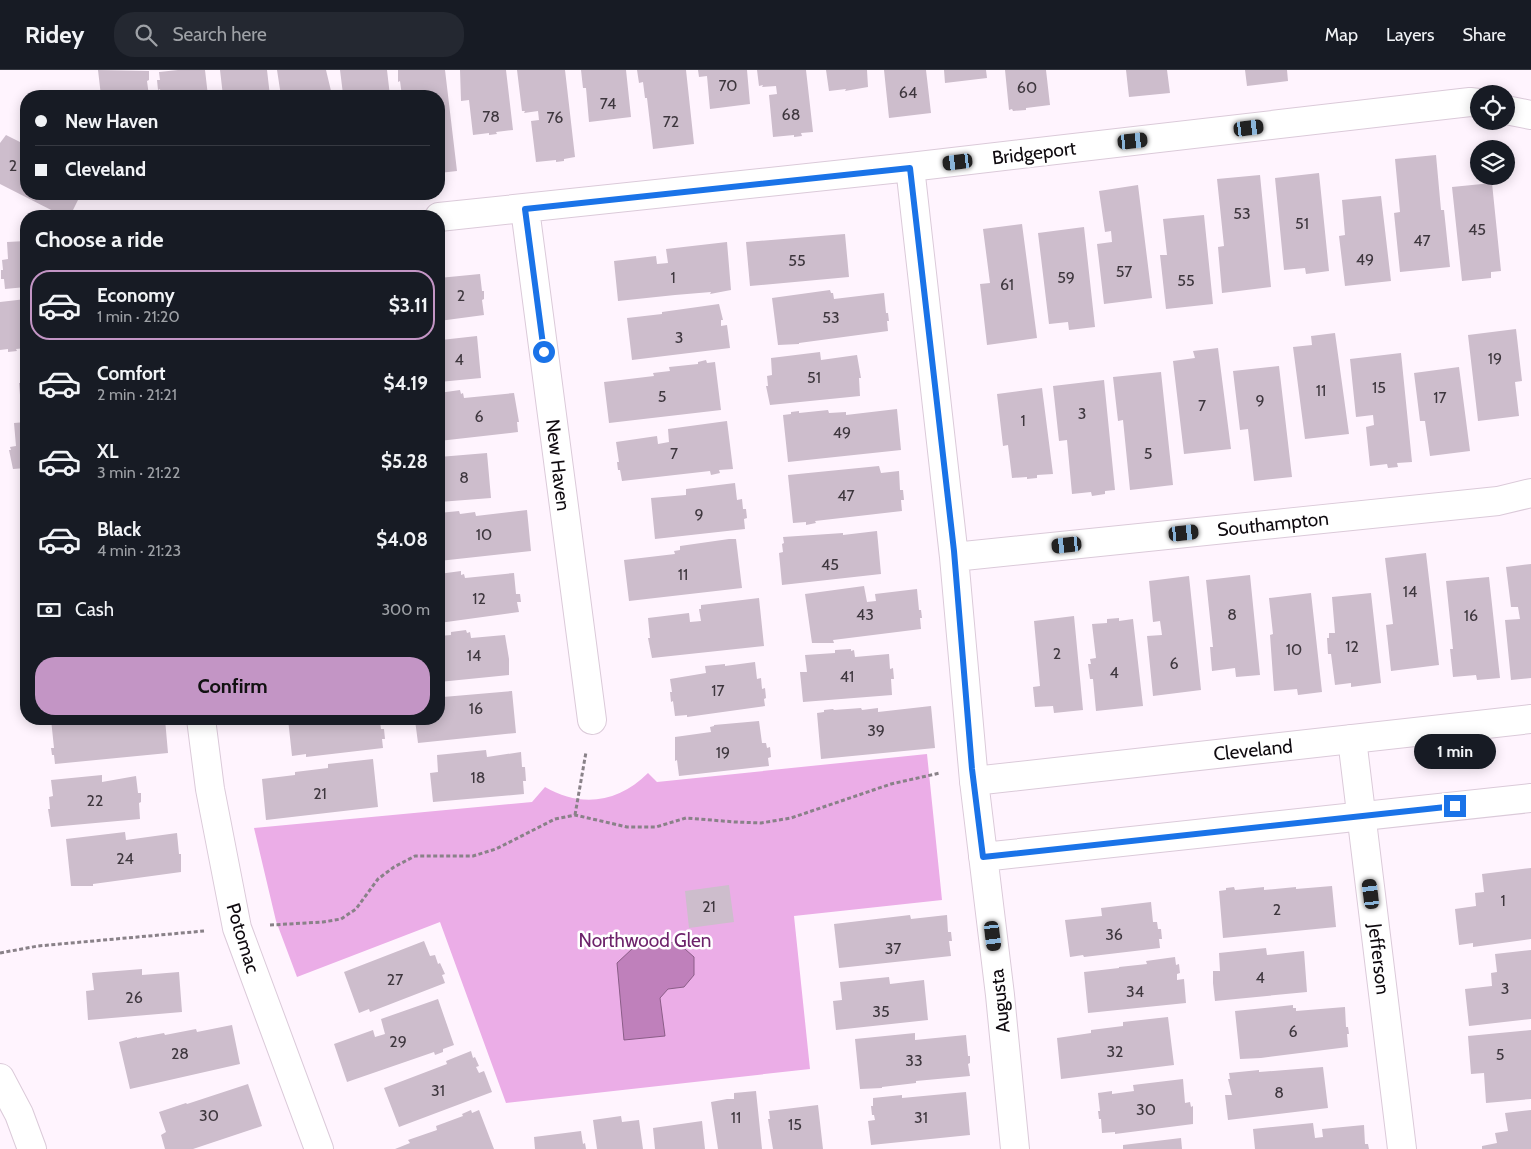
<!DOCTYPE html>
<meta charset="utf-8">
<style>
:root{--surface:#171b24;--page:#242831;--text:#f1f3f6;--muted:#9ea1a6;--line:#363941;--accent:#c395c5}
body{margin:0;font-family:Cabin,sans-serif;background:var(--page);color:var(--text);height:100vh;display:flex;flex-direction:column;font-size:19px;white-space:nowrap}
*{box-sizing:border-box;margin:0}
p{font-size:16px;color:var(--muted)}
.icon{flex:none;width:28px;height:28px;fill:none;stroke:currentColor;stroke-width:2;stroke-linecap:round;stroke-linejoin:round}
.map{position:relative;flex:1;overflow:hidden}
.side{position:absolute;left:20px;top:140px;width:425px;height:515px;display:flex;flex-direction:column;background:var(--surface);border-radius:20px;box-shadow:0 2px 12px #0003}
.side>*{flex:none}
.guide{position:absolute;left:20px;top:20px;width:425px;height:110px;border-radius:20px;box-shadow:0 2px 12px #0003;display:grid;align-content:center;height:110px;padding:0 15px;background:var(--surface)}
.buttons{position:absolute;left:1470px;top:15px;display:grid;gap:10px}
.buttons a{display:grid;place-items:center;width:45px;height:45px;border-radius:50%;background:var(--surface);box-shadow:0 2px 12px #0003;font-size:25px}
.end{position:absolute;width:22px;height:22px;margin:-11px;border:6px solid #1a73e8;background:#fff;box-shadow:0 0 0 2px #fff}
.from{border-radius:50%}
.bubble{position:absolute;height:35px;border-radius:18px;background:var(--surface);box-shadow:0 2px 12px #0003;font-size:16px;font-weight:800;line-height:35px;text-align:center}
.car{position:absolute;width:15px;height:30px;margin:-15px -8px;border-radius:6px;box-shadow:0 0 4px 1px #0007;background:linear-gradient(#222 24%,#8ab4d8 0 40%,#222 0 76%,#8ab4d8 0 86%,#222 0)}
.guide b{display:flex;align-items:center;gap:18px;height:48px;font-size:19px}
.guide b+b{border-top:1px solid var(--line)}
.guide i{width:12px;height:12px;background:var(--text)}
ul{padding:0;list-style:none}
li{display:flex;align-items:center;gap:15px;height:70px;margin:0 10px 8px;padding:0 5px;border:2px solid transparent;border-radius:20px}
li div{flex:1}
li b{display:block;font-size:19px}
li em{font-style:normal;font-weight:800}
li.current{border-color:var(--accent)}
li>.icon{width:45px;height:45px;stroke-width:1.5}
h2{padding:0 15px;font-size:22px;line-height:60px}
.pay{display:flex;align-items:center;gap:12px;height:55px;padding:0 15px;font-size:19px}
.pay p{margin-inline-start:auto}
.action{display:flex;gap:10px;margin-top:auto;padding:10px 15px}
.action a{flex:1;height:58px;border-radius:20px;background:var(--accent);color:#111;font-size:20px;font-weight:800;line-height:58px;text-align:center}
header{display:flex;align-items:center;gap:30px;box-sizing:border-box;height:70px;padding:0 25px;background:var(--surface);border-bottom:1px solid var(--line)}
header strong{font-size:24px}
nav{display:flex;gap:28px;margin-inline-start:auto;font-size:18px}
.search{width:350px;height:45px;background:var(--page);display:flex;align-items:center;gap:12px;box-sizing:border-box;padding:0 18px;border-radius:20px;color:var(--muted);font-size:19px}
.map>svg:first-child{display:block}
.green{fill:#ebade7}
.water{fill:#bf80bb;stroke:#8a5d87}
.building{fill:#cdbdcc}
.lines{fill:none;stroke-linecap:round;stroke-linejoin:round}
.street-casing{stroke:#dbcad9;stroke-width:30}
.secondary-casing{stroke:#dbcad9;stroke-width:30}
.path{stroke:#898188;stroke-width:3;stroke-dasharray:4 2.5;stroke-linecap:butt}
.street{stroke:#fff;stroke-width:28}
.secondary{stroke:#fff;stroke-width:28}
.route{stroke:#1a73e8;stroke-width:6}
.labels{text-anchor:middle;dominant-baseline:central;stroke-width:5;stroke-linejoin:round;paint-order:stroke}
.number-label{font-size:16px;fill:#3e373e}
.street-label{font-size:19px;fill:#0f0a0f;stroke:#fff}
.park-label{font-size:19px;fill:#6d236b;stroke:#fff}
</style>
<header>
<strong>Ridey</strong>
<div class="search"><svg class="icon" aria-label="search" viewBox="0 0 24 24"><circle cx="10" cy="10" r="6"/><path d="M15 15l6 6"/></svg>Search here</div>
<nav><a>Map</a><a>Layers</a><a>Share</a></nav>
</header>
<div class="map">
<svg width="1531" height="1079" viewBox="0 0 1531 1079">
<rect width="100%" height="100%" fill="#fff4fe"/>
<path class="green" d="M927,684L942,830L794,846L810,999L506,1033L440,852L297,907L276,851L254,758L532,732L545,717C581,738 618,733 648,703L657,712Z"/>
<path class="water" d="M677,872L694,887V905L684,917L668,919L660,928L665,966L624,970L617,893L633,878Z"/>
<path class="building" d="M98,0L149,1V10L147,11L149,26H101Z
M178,0H205L208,26H161L160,19L158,20L157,10H160L159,2Z
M220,0H267L270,26H223Z
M277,0H326L332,25H330V26H281Z
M340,0H387L390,26H338L343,24Z
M398,0H445L457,101L439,103V26H402L400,11L398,12Z
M460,0H506L513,60L496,62L497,64L489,65V63L473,65L469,30L461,31Z
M517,0H565L575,87L564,89V91L556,92V90L536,92L531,51L539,50L538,41L524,43L525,41H522Z
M581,0H626L631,47L589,52L586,18H583Z
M637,0H686L694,74L653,79L647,28H645L643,12L639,13Z
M698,0H747L750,34L710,39L707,6L699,7Z
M757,0H806L813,62L801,63L802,66L794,67V65L773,67L769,25L777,24L776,16L762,17L763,15L759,16Z
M826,0H867L868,17L845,21L846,19L829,21Z
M884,0H926L931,43L889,48Z
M944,0H986L987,8L945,13Z
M1005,0H1046L1050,35L1026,38V40L1013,41L1012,39L1009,40Z
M1126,0H1167L1170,23L1129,27Z
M1245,0H1287L1288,11L1247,16Z
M6,65L26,75V124H81L70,146H63L0,114V73Z
M1436,85L1441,140H1444L1450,197L1400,202L1394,143L1400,142L1395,89Z
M1319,103L1329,201L1306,204L1305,198L1284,200L1275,108Z
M1260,105L1271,217L1222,223L1218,177L1224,176L1217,109Z
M1492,113L1501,201L1491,202V208L1462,211L1452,117Z
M1138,115L1152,228L1104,234L1097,174L1112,172L1111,161L1105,162L1099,121Z
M1381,126L1391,211L1345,216L1339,166L1345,165L1342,130Z
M1204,145L1213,234L1166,239L1160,185H1167L1163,149Z
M1022,154L1037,268L987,275L980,214L990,213L983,159Z
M1084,157L1095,257L1069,260L1068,252L1049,254L1038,163Z
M845,164L849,207L750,216L746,172Z
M26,171V217L5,219L4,209H1V200H3L2,190L8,189L7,172Z
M727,172L731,220L710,224L711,222L675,225L618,231L614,191L656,186L657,194L668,193L666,179Z
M480,204L482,221H484V229L482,230L484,245L439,251V208Z
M830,220L831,223H833L834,229L884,223L886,243H888L889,251H887L888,261L799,273V274L778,275L772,228Z
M26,229V278L16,279L17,281L8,282V279L0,280V232Z
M719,234L723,250H721V256L727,255L730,278L632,290L627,248L662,244V242Z
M1516,259L1522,311L1515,312L1519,346L1478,351L1468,265Z
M439,263H441V270L477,266L481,308L439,312Z
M1335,263L1349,364L1305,369L1293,277L1312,275L1311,266Z
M1218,278L1231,379L1184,384L1173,291L1195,288L1193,281Z
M820,282L821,290L857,285L861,308H859L860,326L770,335L766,316H768L767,306L772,305L771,288Z
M1401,283L1412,392L1397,393L1398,397L1388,398L1387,394L1370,396L1366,357L1374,355L1373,345L1356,347L1350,289Z
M706,290L707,293L715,292L721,340L609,353L604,312L654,306L653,303L670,301L669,297L698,294V292Z
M24,291H26V307H23L22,297H25Z
M1279,296L1292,407L1254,411L1248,359L1240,360L1233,301Z
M1459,297L1470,381L1430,386L1425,351H1420L1414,303Z
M1161,302L1173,415L1130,420L1123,350L1118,351L1113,307Z
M1104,310L1115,420L1105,421V424L1092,426L1091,422L1072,424L1067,370L1059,371L1053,316Z
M19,313H26V336L21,337Z
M1042,318L1053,404L1037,405V408L1027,409V407L1012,408L1008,375L1003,376L997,324Z
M460,320L461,324L463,323L464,328L514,323L519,352H517L518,362L439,371V323Z
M897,339L901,380L788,392L783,345L791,344V342L799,341V343L828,340L829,343L846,342V345Z
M727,351L733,399L719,400L720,403L711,405L710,401L622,411L620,400H618L617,392H619L616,372L657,366L658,374L669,372L668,359Z
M26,352V398L13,399L9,380H11L10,377L16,376L14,353Z
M487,383L491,428L439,432V387Z
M879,396L881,403L899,401L900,420H903L904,430H901L902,441L815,451L816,453L806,455V452L793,453L788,405Z
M735,413L737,430L742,429L743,439H746L747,448L744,449L745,459L655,469L651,428L686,425V419Z
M527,440L531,481L439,491V443L459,441L460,444L475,442L476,446Z
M877,461L881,504L782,515L779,483L783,482L782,474L784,473L783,467L843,463V465Z
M729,469H736L742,518L629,531L624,490L675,484L674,481L680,480V476Z
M1426,483L1439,595L1391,601L1386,555L1393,554L1385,488Z
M1531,494V608L1511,610L1505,550L1520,549L1518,537H1511L1506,497Z
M23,495H26V515L23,510Z
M461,501V505L464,504L465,508L514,503L516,524H520L521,532H517L519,542L439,553V504Z
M1250,505L1260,605L1236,607L1235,598L1212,601L1210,577H1213L1206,510Z
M1189,506L1201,620L1153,626L1147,566L1162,565L1160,551L1153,552L1149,511Z
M1489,507L1500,608L1477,610L1476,605L1453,607L1450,579H1453L1446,511Z
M864,516L867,532L876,531L875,524L917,519L919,540H921L922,548H920L921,559L833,570L834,573H812L805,524Z
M1311,523L1322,622L1298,625L1297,619L1274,621L1270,565L1273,564L1269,528Z
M1371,523L1381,613L1351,617V613L1335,615L1331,584H1328L1327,568H1329V563H1335L1332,527Z
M759,528L764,576L652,588L648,568H650L648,548L689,543L690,552L701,551L699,539H701V535Z
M1074,546L1083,640L1054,643L1053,636L1035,637L1033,617L1040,616L1034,551Z
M1119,548V551L1133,549L1143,636L1096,641L1093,609H1090L1088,594H1091L1090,589L1096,588L1092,554L1107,553V549Z
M466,560L467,563L470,562L471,568L505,565L509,589V605L439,612V566L451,565V562Z
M851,579V581L854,580L855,587L889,584L890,599L893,598L894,609H891L892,625L803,632L800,602H807L805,585L835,583V580Z
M755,592L757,609L761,608L762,619L765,618L766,628L764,629L765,636L687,647V645L675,646L673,631L671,632L670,622H672L670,609L706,603L705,596L725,594V596Z
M512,621L516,663L418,673L415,650L439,649V624H443V627Z
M931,636L935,678L821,689L817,643L824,642V640L833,639L834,640L861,638L862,640L878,638V642Z
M51,649H165L168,683L55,694L54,685H52L51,678H54Z
M288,649H375V653L380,652L381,659H384L385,669H382L383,678L306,687V684L292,686Z
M759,651L762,673H766L767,678L770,677L771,687L768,688L769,696L679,706L677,690L675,691V667L711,662L710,657L714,656V655Z
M486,680L487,687L521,682L522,697H525L526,711H523L524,724L433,732L430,703L438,702L437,685Z
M373,689L378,737L266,750L262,709L295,705V702L328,698V694Z
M102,705V712L136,706L138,723H141V732L139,733L140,749L51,757L48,739H50L49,727L53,726L51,710Z
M125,762L126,770L177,763L179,784H181V802L93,814V816H71L66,769Z
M1531,798V869L1473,877V873L1459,875L1455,839L1476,836L1475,823L1484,822L1482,804Z
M729,815L734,852L689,858L685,821Z
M1332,816L1336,857L1223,868L1219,821L1226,820V818L1234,817L1235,820L1264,817V820L1296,817V819Z
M1151,832L1153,852H1157L1158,859H1161L1162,869H1159L1160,878L1084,887L1083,885L1070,887L1065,850L1102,846L1101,838Z
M910,845L911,849L947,845L948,862H951L952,871H949L951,886L839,898L834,854Z
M424,871L430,886L435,885L438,894L440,893L445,904L442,905L445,913L370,942L369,939L359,943L344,902Z
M1266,878L1267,885L1304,881L1307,922L1215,931L1213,913V901H1220L1219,883Z
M1531,880V949L1469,956L1465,919L1492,916L1491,903L1497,902L1495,884Z
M1175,887L1176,895L1179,894L1180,903L1177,904V910L1184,909L1186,933L1088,943L1084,902L1119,898V897L1147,894L1146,891Z
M142,899V905L179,902L182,942L88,950L86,921L94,920L92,903Z
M889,907L890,914L924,910L928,950L836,960L833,931L842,930L840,912Z
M438,929L454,975L443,979V982L435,985L434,982L347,1012L334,974L373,960L375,967L385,964L381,949Z
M1293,935V938H1296V941L1345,937L1346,957H1348L1349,964H1347L1348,977L1261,988L1240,989L1235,941Z
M1168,947L1174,995L1061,1009L1057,968L1091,963V960L1123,956V952Z
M232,955L240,994L130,1019L119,972L137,967V968L164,963L165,965L196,959L197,962Z
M1531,960V1029L1486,1033L1484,1003L1471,1004L1468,966Z
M915,963V970L966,965L968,986H970V993L968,994L970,1006L916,1011V1013L882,1017V1018L860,1019L855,969Z
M471,981L473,988L475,987L479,996L476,997L479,1003L484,1001L492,1022L399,1057L384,1018L447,994L446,991Z
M1323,997L1328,1038L1228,1050L1225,1025H1232L1228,1009H1230L1229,1003L1259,1000V1002Z
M1183,1009L1185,1033L1190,1032L1191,1037L1193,1036V1054L1115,1064V1062L1102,1063L1101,1049H1099L1098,1041H1100L1098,1023L1112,1021V1024L1134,1021L1133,1015Z
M248,1014L262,1056L193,1079H165L161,1065L166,1062L159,1042L186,1033L187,1034Z
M756,1021L762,1079H718L711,1032L727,1029H734V1023Z
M966,1022L970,1065L871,1075L868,1051L875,1050L874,1045H872L871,1036H873V1028L902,1025V1028Z
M818,1035L823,1079H773L768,1049H770L769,1041Z
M471,1040L472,1043L479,1040L494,1079H395L410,1073L408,1070L437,1060L436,1056L463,1046L462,1044Z
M1531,1040V1079H1482V1076L1497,1073L1495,1063L1508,1061L1505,1043Z
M621,1046L622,1052L639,1050L643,1079H597L593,1050Z
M702,1051L705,1079H655L653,1058Z
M1313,1053L1315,1068L1323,1067L1322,1059L1364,1055L1365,1074H1368L1369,1079H1255L1253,1059Z
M581,1061L583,1074L585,1073L586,1079H535L534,1067Z
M1181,1068L1182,1079H1123V1075Z"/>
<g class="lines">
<defs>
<path id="street" d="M1506,40L1531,45
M910,97L954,487L974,711
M525,139L592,650
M439,147L910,97L1470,32L1479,33
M954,487L1498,431L1531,423
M201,649L210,719L237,858L319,1079
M1352,669L1402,1079"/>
<path id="secondary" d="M983,787L1531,728
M0,1008L19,1044L32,1079
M1015,1079L1000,925L974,711L1531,649"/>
</defs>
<use href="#street" class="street-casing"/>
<use href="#secondary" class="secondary-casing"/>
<path class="path" d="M575,745L586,682
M270,855L323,852L341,849L356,839L378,809L394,797L415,786H473L496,779L555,749L575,745L627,757H656L686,748L735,752L761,753L791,748L891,714L940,703
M0,883L38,876L204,861"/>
<use href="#street" class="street"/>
<use href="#secondary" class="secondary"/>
</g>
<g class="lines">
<path class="route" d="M544,282L525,139L910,98L954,481L972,699L983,787L1455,736"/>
</g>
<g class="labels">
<g class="number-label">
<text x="728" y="15">70</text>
<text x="1027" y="17">60</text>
<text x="908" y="22">64</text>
<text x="608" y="33">74</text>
<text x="791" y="44">68</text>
<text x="491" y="46">78</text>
<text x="555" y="47">76</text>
<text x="671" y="51">72</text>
<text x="13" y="95">2</text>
<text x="1242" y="143">53</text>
<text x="1302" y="153">51</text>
<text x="1477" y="159">45</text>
<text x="1422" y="170">47</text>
<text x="1365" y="189">49</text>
<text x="797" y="190">55</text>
<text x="1124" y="201">57</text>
<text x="673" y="207">1</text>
<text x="1066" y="207">59</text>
<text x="1186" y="210">55</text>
<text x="1007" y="214">61</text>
<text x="461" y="225">2</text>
<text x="831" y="247">53</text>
<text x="679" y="267">3</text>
<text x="1495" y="288">19</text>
<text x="459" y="289">4</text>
<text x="814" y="307">51</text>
<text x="1379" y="317">15</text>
<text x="1321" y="320">11</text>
<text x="662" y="326">5</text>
<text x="1440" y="327">17</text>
<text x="1260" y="330">9</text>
<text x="1202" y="335">7</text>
<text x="1082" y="343">3</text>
<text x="479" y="346">6</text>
<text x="1023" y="350">1</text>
<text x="842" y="362">49</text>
<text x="674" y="383">7</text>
<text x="1148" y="383">5</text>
<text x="464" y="407">8</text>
<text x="846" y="425">47</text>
<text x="699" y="444">9</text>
<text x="484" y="464">10</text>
<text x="830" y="494">45</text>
<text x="683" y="504">11</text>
<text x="1410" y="521">14</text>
<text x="479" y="528">12</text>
<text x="865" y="544">43</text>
<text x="1232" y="544">8</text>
<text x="1471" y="545">16</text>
<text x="1352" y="576">12</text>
<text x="1294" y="579">10</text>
<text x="1057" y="583">2</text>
<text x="474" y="585">14</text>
<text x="1174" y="593">6</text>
<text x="1114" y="602">4</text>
<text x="847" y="606">41</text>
<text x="718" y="620">17</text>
<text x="476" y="638">16</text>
<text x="876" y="660">39</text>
<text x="723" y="682">19</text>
<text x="478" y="707">18</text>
<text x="320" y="723">21</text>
<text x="95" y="730">22</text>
<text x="125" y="788">24</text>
<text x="1503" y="830">1</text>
<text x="709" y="836">21</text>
<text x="1277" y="839">2</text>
<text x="1114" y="864">36</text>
<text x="893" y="878">37</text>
<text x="1260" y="907">4</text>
<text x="395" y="909">27</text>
<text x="1505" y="918">3</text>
<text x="1135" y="921">34</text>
<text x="134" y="927">26</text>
<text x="881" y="941">35</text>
<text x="1293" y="961">6</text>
<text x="398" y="971">29</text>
<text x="1115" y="981">32</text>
<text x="180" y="983">28</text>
<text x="1500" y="984">5</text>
<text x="914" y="990">33</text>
<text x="438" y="1020">31</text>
<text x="1279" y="1022">8</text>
<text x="1146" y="1039">30</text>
<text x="209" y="1045">30</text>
<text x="736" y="1047">11</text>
<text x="921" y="1047">31</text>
<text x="795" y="1054">15</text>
</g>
<g class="street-label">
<text transform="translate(1034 83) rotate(-7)">Bridgeport</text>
<text transform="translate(558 395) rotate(83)">New Haven</text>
<text transform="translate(1273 454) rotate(-6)">Southampton</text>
<text transform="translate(1253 680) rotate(-6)">Cleveland</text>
<text transform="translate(243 868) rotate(73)">Potomac</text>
<text transform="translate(1379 889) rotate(83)">Jefferson</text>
<text transform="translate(1000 931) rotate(-96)">Augusta</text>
</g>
<g class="park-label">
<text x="645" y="870">Northwood Glen</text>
</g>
</g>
</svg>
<div class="buttons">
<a><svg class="icon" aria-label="locate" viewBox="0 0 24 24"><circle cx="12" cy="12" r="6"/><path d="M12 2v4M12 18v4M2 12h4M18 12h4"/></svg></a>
<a><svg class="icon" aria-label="layers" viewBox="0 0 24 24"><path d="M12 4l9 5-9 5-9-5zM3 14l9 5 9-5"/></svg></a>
</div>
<i class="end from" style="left:544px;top:282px"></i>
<i class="end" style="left:1455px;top:736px"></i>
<div class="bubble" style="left:1414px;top:664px;width:82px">1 min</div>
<i class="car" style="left:1249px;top:58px;rotate:83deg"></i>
<i class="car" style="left:1133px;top:71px;rotate:84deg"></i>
<i class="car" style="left:958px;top:92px;rotate:263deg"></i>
<i class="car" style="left:1184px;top:463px;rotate:84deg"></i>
<i class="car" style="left:1067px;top:475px;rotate:264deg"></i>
<i class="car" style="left:1371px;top:824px;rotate:353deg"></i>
<i class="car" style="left:993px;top:866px;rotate:173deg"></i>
<div class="guide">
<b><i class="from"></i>New Haven</b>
<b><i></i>Cleveland</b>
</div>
<section class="side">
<h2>Choose a ride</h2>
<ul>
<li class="current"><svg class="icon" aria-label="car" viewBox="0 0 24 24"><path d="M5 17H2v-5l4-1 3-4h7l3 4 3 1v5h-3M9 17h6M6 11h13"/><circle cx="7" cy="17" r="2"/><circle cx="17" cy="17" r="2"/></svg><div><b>Economy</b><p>1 min · 21:20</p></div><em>$3.11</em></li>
<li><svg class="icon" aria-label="car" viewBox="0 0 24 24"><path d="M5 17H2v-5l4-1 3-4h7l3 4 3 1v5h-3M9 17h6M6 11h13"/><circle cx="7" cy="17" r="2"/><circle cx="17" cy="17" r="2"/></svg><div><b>Comfort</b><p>2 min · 21:21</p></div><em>$4.19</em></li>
<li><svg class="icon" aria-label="car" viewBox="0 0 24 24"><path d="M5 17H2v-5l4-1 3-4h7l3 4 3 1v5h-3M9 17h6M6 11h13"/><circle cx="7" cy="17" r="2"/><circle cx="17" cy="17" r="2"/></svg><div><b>XL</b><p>3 min · 21:22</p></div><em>$5.28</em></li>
<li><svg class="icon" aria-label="car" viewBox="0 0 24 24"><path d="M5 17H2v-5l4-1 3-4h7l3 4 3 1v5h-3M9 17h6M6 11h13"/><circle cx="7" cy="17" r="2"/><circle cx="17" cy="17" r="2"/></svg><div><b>Black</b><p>4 min · 21:23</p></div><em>$4.08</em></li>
</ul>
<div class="pay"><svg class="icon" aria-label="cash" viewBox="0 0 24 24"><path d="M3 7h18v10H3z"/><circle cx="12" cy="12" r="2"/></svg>Cash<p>300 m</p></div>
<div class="action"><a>Confirm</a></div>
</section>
</div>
